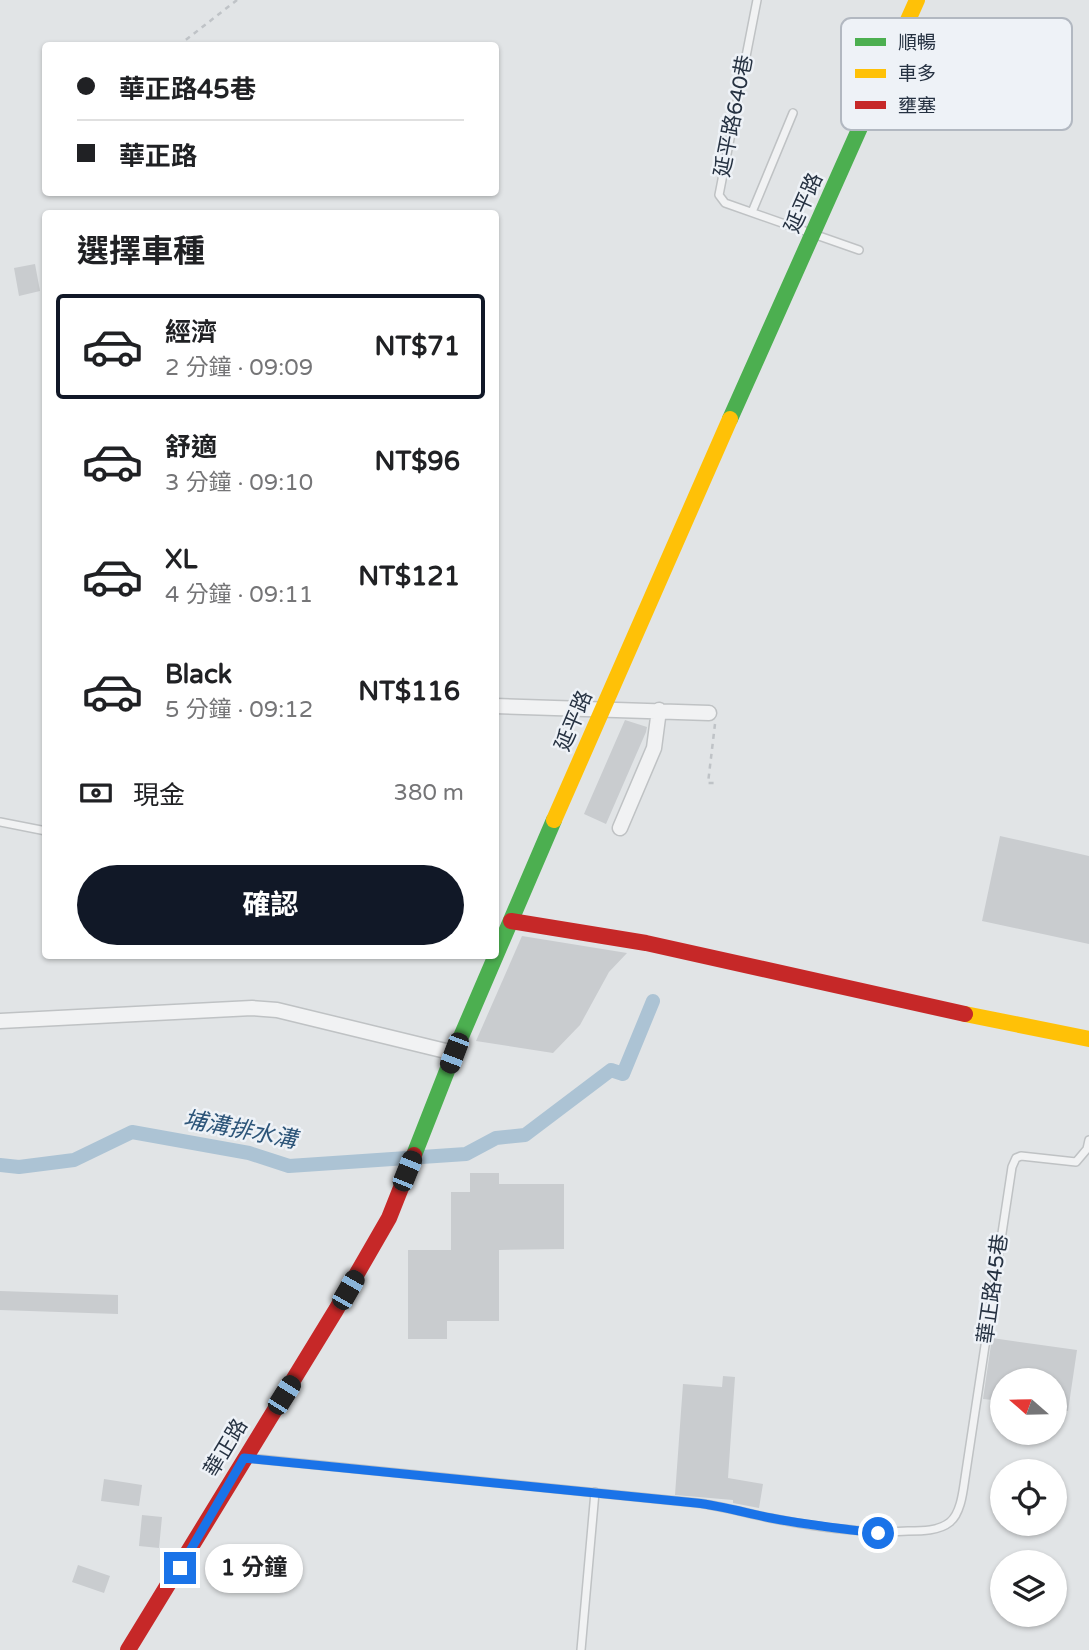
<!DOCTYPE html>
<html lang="zh-TW">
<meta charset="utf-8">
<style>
:root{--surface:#fff;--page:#f2f2f2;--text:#202124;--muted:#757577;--line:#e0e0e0;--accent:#111827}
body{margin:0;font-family:"Varela Round","Noto Sans TC",sans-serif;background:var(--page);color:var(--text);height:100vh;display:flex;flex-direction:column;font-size:26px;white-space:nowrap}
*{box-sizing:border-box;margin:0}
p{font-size:23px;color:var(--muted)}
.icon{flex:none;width:38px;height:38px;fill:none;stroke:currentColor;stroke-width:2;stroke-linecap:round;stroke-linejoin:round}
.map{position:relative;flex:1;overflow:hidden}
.side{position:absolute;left:42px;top:210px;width:457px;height:749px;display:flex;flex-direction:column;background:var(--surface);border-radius:7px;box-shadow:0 2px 5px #0004}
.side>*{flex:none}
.banner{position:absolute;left:42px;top:42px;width:457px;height:154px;border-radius:7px;box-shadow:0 2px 5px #0004;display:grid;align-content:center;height:154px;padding:0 35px;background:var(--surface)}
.needle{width:46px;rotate:290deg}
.fabs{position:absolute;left:990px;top:1368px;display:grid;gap:14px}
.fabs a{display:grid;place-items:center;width:77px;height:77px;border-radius:50%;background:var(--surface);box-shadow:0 2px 5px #0004;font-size:35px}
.end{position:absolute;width:32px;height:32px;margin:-16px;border:9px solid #1a73e8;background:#fff;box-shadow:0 0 0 4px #fff}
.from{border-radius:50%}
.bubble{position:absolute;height:49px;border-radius:24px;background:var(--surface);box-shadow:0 2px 5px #0004;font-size:23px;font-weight:700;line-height:49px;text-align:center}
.car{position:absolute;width:21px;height:42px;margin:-21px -10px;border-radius:9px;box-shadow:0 0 5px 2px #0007;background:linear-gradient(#222 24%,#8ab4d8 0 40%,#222 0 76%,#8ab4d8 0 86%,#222 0)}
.banner b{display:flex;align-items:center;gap:24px;height:66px;font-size:26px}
.banner b+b{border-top:2px solid var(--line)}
.banner i{width:18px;height:18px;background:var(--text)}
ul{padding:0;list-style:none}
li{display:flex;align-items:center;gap:21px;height:105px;margin:0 14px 10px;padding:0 21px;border:4px solid transparent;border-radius:7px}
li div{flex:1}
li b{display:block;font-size:26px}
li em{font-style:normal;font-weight:700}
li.active{border-color:var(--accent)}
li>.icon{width:63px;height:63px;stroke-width:1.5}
h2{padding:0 35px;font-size:32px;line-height:84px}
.pay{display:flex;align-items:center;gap:18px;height:77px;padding:0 35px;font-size:26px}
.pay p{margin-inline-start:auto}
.action{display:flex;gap:14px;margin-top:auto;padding:14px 35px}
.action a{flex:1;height:80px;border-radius:42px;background:var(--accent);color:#fff;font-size:28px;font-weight:700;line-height:80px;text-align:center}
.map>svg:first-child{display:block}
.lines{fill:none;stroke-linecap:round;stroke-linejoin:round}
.canal{stroke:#acc3d4;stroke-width:14}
.building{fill:#c9cccf}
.lane-casing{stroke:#bfc2c4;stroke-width:10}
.street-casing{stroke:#bfc2c4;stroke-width:17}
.path{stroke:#bfc3c7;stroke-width:2.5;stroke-dasharray:5 5;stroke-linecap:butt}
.lane{stroke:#f1f2f3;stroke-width:7}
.street{stroke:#f1f2f3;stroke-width:14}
.fast{stroke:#4caf50;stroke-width:16}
.slow{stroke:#ffc107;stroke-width:16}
.jam{stroke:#c62828;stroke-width:16}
.route{stroke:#1a73e8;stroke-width:9}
.labels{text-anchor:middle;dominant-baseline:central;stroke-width:5;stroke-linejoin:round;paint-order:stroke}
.street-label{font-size:21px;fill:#263242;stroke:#eef2f7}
.water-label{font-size:23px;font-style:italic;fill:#2d5579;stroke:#eef2f7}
.key{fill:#eef2f7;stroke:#b2b8c1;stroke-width:2}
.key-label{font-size:19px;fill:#263242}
</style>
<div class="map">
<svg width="1089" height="1650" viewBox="0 0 1089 1650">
<rect width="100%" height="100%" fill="#e1e4e6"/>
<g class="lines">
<path class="canal" d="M0,1165L19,1167L74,1160L132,1132L249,1153L289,1166L466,1154L496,1138L525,1135L611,1070L623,1074L653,1001"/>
</g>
<path class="building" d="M35,264L40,291L19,296L14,268Z
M625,720L647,727L646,732L606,824L584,814Z
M1000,836L1089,856V944L982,921Z
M522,936L627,953L609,972L580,1025L553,1053L476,1041Z
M470,1173H499V1184H564V1249L499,1250V1321H447V1339H408V1250H451V1192H470Z
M0,1291L118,1295V1314L0,1310Z
M992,1338L1077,1350L1068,1411L1055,1409V1381H1003V1401L983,1399Z
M723,1376L735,1377L728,1478L763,1484L759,1508L733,1503V1500L675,1495L683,1384L722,1387Z
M104,1479L142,1485L139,1506L101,1501Z
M142,1515L162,1517L159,1548L139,1546Z
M78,1565L110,1576L104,1593L72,1582Z"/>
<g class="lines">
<defs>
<path id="lane" d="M757,0L719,195L725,203L859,250
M752,212L793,113
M0,822L46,831
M248,1458L697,1503C722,1506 745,1513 770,1518C815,1527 862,1534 908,1531C922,1531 939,1531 950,1522C961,1513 963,1491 965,1478L1012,1167L1016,1158L1021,1156L1076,1162L1087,1149L1089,1140
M581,1650L595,1492"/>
<path id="street" d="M495,706L709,713
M620,828L654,748L659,710
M0,1021L252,1008L277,1010L454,1053"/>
</defs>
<use href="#lane" class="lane-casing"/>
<use href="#street" class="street-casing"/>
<path class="path" d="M178,46L237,0
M715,724L708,783H716"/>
<use href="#lane" class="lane"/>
<use href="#street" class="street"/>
<path class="fast" d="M730,419L862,123
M414,1155L454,1053L554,820"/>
<path class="slow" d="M862,123L917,0
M554,820L730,419
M965,1014L1089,1039"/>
<path class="jam" d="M511,921L646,943L965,1014
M128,1650L336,1310L389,1218L414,1155"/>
</g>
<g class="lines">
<path class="route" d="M180,1568L244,1458L696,1503C722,1506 746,1513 771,1518C806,1525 842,1529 878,1533"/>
</g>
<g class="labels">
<g class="street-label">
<text transform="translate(734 116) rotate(-79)">延平路640巷</text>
<text transform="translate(804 203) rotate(-66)">延平路</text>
<text transform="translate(574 721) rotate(-67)">延平路</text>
<text transform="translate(993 1289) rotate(-82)">華正路45巷</text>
<text transform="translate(226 1448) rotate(-59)">華正路</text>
</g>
<g class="water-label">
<text transform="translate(240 1130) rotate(11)">埔溝排水溝</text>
</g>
</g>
<rect x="841" y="18" width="231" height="112" rx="10" class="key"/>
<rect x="855" y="38" width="31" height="8" fill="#4caf50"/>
<rect x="855" y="69" width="31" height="9" fill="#ffc107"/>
<rect x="855" y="101" width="31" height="8" fill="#c62828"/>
<g class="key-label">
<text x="898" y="49">順暢</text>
<text x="898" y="80">車多</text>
<text x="898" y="112">壅塞</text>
</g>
</svg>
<div class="fabs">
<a><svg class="needle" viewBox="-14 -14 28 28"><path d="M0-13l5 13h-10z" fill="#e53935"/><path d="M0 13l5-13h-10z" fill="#757577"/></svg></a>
<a><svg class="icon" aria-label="locate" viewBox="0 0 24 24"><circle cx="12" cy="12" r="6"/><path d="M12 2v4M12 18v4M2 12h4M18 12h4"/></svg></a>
<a><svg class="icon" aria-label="layers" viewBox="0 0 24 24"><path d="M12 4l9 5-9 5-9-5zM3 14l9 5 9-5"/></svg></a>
</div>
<i class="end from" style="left:878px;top:1533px"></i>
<i class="end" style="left:180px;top:1568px"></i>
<div class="bubble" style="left:205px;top:1544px;width:98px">1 分鐘</div>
<i class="car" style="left:454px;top:1053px;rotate:201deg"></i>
<i class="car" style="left:407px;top:1171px;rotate:22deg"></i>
<i class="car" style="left:348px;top:1290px;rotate:30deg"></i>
<i class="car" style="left:284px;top:1395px;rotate:32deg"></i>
<div class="banner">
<b><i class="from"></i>華正路45巷</b>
<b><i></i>華正路</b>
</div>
<section class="side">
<h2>選擇車種</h2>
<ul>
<li class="active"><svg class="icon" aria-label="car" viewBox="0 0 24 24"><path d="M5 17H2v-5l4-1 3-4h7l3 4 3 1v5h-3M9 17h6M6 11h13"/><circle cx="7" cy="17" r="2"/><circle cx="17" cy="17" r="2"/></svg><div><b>經濟</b><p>2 分鐘 · 09:09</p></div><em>NT$71</em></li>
<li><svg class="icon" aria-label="car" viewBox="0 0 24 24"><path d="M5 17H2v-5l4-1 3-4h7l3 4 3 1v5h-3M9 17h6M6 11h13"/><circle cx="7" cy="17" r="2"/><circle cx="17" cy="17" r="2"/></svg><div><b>舒適</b><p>3 分鐘 · 09:10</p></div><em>NT$96</em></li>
<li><svg class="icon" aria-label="car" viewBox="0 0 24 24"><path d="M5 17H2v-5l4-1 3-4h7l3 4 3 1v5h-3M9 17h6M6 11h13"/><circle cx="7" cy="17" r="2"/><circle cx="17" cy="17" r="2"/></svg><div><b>XL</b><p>4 分鐘 · 09:11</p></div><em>NT$121</em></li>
<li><svg class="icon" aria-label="car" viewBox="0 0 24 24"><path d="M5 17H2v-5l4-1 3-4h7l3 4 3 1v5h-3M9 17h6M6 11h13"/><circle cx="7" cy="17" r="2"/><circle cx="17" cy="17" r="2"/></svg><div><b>Black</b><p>5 分鐘 · 09:12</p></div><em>NT$116</em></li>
</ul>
<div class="pay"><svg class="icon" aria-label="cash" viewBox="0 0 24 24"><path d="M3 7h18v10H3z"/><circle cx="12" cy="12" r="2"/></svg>現金<p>380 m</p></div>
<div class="action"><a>確認</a></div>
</section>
</div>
